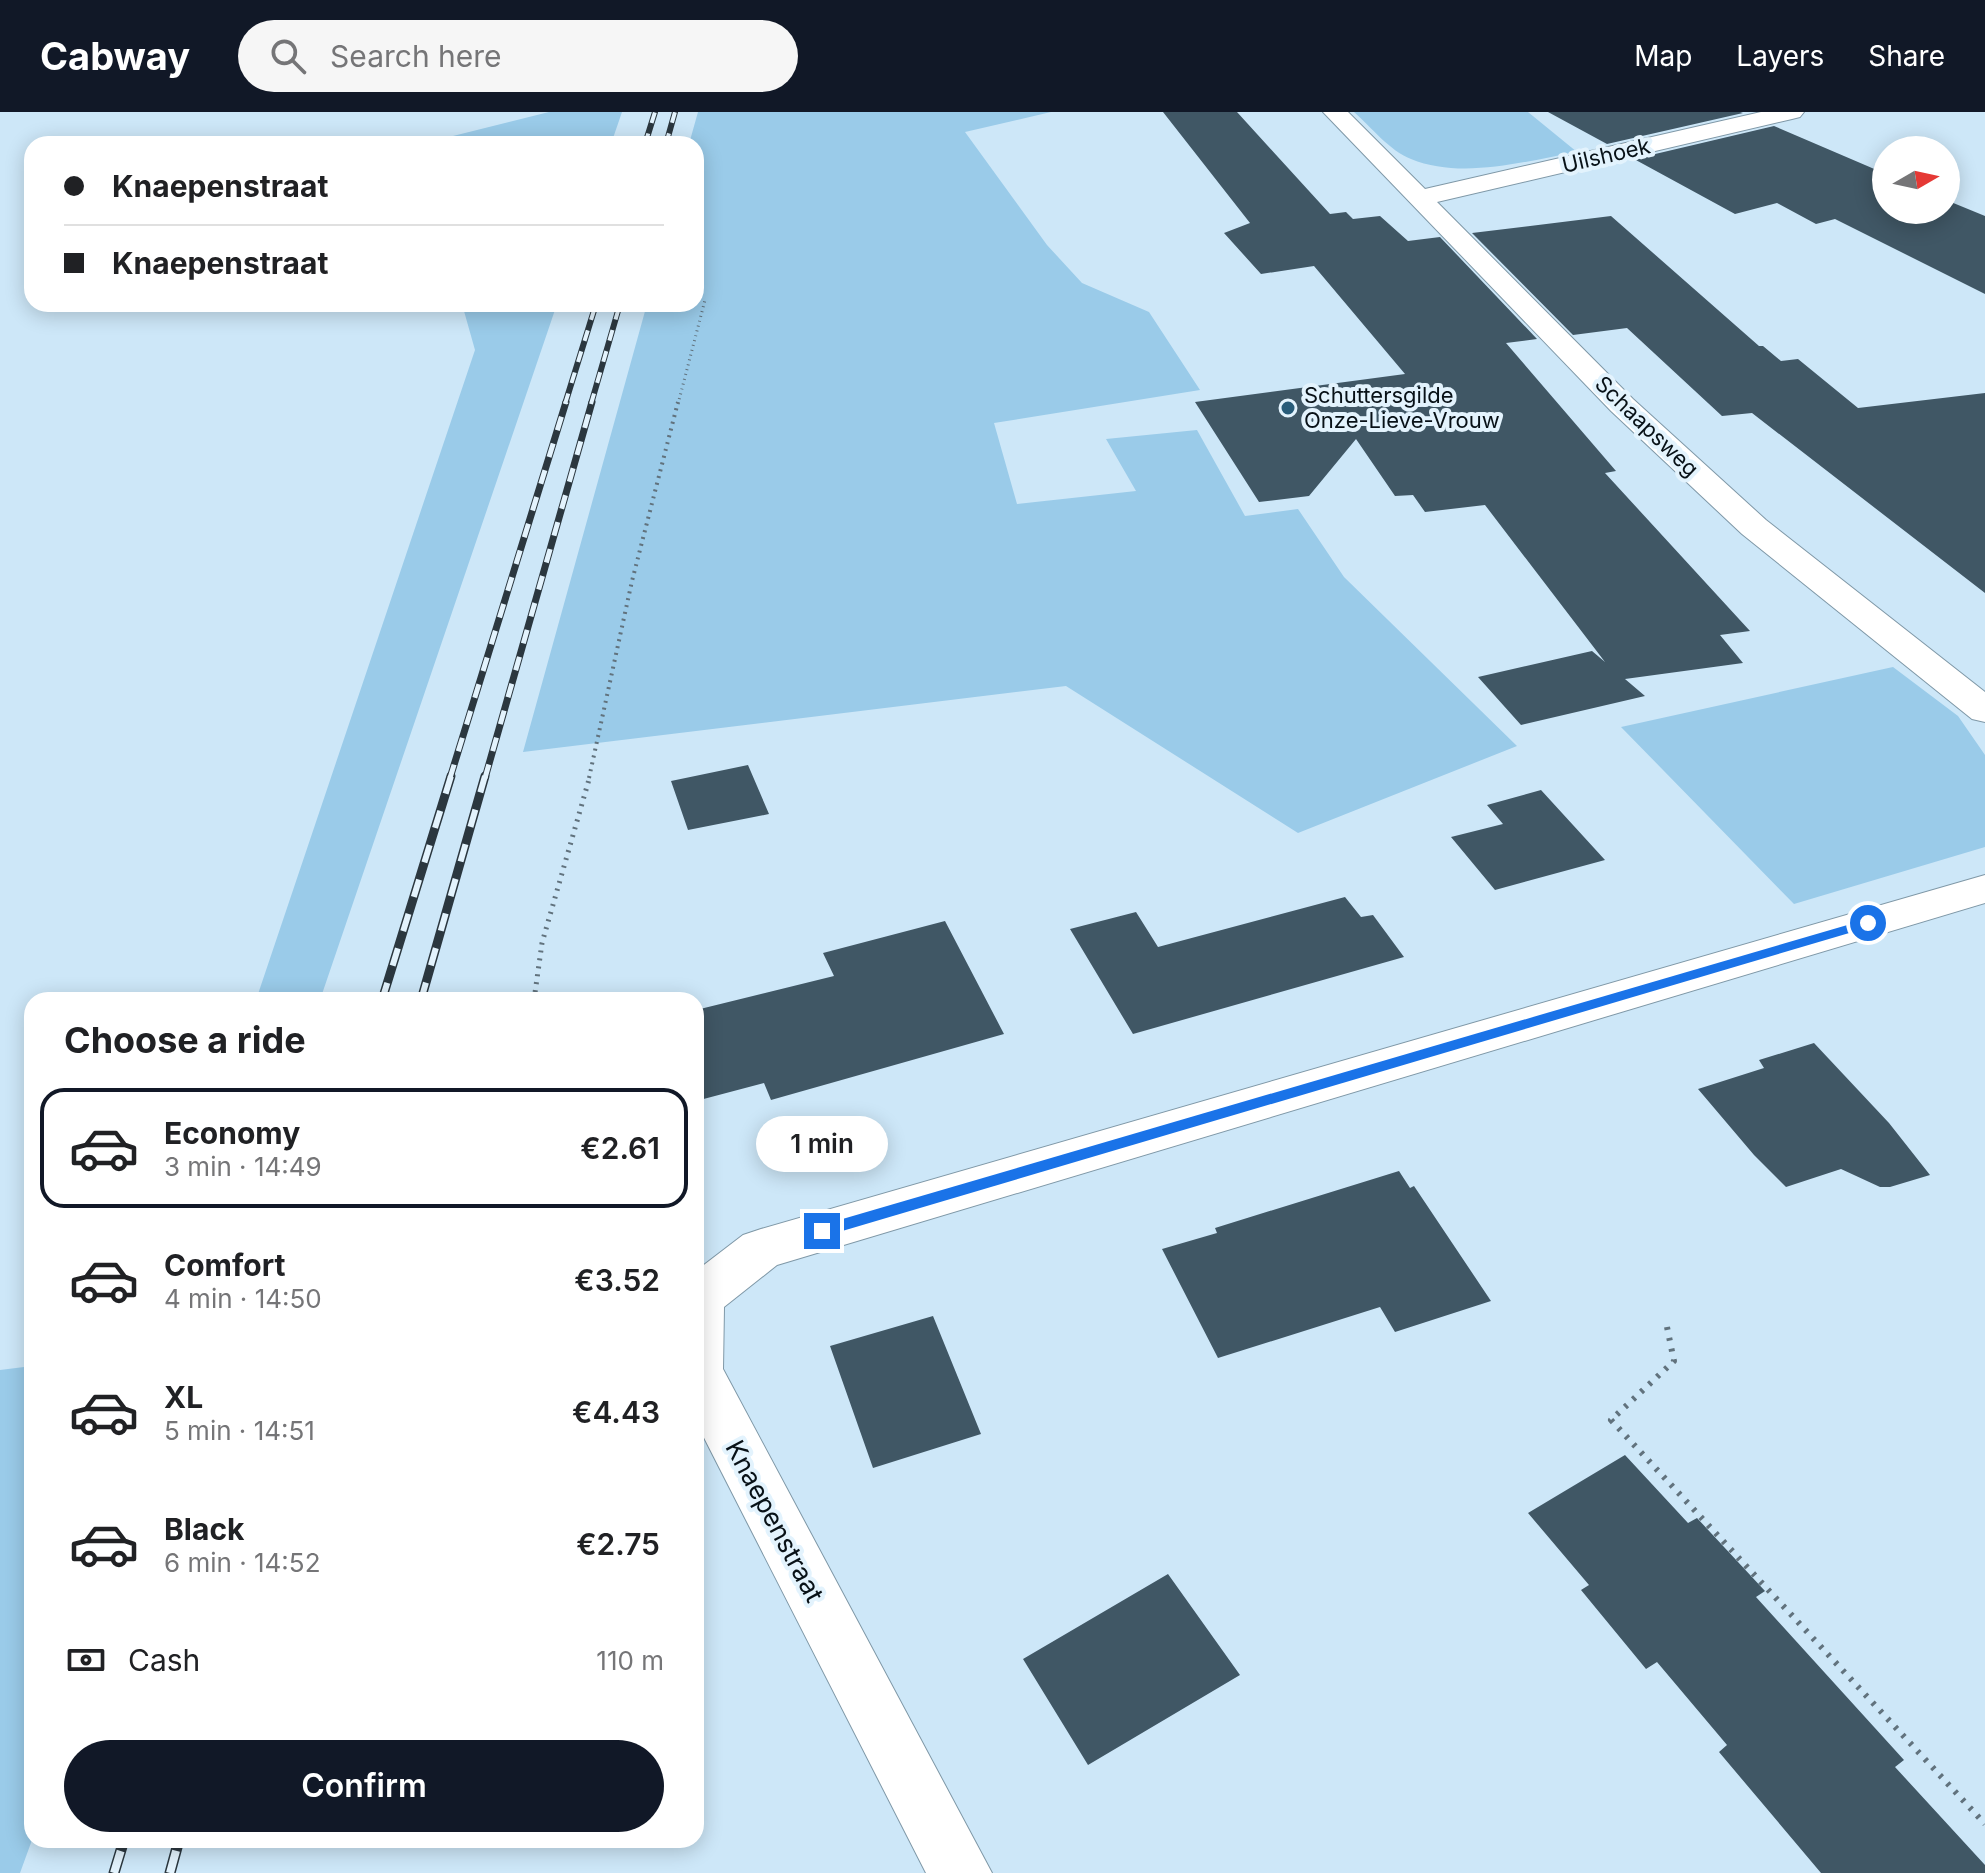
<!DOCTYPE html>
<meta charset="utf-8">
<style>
:root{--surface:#fff;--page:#f6f6f6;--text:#202124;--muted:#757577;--line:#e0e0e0;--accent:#111827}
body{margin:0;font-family:Inter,sans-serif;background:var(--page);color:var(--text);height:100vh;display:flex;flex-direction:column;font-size:30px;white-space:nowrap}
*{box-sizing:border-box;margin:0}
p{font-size:26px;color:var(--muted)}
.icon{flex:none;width:44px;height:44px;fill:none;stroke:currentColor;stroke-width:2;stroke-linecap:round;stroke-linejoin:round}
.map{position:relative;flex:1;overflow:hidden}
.side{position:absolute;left:24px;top:880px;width:680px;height:856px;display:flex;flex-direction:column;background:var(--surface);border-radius:24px;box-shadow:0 4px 20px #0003}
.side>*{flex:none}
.banner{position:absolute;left:24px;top:24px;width:680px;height:176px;border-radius:24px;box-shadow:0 4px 20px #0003;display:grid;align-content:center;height:176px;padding:0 40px;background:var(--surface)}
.needle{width:52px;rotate:81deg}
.controls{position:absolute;left:1872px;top:24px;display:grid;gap:16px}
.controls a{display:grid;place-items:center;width:88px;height:88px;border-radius:50%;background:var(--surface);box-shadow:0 4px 20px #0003;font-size:40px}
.end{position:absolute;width:36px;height:36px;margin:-18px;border:10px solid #1a73e8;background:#fff;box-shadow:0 0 0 4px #fff}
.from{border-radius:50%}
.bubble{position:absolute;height:56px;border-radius:28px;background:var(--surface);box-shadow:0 4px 20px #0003;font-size:26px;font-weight:600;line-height:56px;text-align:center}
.banner b{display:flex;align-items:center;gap:28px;height:76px;font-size:30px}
.banner b+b{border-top:2px solid var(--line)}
.banner i{width:20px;height:20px;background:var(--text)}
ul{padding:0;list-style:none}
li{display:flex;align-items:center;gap:24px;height:120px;margin:0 16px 12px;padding:0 24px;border:4px solid transparent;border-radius:24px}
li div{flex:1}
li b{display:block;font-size:30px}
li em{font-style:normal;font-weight:600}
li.active{border-color:var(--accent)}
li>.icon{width:72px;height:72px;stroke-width:1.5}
h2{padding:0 40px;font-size:36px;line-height:96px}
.pay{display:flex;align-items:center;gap:20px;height:88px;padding:0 40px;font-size:30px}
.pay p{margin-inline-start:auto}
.button{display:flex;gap:16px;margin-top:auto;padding:16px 40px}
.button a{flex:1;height:92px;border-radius:48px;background:var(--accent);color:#fff;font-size:32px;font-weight:600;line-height:92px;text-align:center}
header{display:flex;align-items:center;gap:48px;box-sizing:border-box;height:112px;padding:0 40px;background:var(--accent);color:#fff}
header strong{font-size:38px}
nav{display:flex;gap:44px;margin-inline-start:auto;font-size:28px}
.search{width:560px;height:72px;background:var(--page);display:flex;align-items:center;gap:20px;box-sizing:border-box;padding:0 28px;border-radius:44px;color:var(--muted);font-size:30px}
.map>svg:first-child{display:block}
.green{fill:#9acbe9}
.building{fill:#405765}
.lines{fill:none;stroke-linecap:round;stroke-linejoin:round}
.minor-casing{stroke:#7f98a7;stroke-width:2}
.path-far3{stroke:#61727d;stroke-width:3;stroke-dasharray:1 4;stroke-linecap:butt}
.path-far2{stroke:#61727d;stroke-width:4;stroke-dasharray:2 5;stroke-linecap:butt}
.path-far1{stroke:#61727d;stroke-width:5;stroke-dasharray:2 6;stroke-linecap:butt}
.path{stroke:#61727d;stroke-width:6;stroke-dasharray:3 8;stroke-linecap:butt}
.minor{fill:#fff;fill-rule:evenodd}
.rail-far3-casing{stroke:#2b373f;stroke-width:6}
.rail-far2-casing{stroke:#2b373f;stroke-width:7}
.rail-far1-casing{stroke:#2b373f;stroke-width:9}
.rail-casing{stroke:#2b373f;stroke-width:11}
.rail-far3{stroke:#e3f3fd;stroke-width:4;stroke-dasharray:11;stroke-linecap:butt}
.rail-far2{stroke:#e3f3fd;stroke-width:5;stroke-dasharray:14;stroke-linecap:butt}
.rail-far1{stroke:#e3f3fd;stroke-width:6;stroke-dasharray:18;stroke-linecap:butt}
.rail{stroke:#e3f3fd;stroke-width:8;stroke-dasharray:23;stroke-linecap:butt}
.route{fill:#1a73e8}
.poi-dot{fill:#285c79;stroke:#e3f3fd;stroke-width:3}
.labels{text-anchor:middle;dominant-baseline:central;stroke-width:8;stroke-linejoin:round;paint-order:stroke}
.far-street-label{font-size:22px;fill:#081117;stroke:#e3f3fd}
.far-poi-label{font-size:22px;fill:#081117;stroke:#e3f3fd;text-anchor:start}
.street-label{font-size:26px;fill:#081117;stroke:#e3f3fd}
</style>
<header>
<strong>Cabway</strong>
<div class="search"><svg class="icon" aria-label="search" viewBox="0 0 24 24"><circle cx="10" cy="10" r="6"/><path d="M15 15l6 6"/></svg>Search here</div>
<nav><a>Map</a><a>Layers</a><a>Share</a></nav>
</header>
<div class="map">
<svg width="1985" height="1761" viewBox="0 0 1985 1761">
<rect width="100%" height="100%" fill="#cde7f8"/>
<path class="green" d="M549,0H622L611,32H421Z
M698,0H1051L965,20L1047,133L1082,171L1149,200L1200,278L994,311L1017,392L1136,379L1106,327L1197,318L1245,404L1298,397L1344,465L1517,634L1298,721L1066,574L523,640L647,192H696V32H689Z
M1354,0H1528L1577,40C1526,49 1462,68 1411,47C1390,39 1371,15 1354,0Z
M462,192H557L320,888H256L475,238Z
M1893,555L1958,604L1985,643V735L1794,792L1621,615Z
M32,1254V1728L20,1761H0V1258Z"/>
<path class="building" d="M1163,0H1237L1330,102L1346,100L1353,107L1380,104L1408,129L1440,125L1537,227L1506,231L1616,359L1605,361L1750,519L1720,523L1743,551L1625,567L1645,584L1521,613L1478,565L1592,539L1605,550L1485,393L1425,400L1413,383L1395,384L1356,327L1309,384L1259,390L1195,290L1405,262L1314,154L1261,162L1224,121L1250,111Z
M1548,0H1740L1743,1L1607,32Z
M1774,14L1886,62V98H1946V88L1985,104V182L1835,107L1816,112L1777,91L1735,102L1634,47Z
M1611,104L1759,234H1763L1781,249L1798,247L1858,296L1985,281V481L1752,301L1722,304L1627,216L1573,223L1472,121Z
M748,653L769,702L688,718L671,669Z
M1541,678L1605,748L1495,778L1451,725L1503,712L1487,693Z
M1345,785L1361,805L1373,803L1404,845L1133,922L1070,817L1136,800L1158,835Z
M945,809L1004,922L771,988L764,971L696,989V898L834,864L823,841Z
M1814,931L1889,1011L1930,1063L1890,1075H1880L1841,1057L1786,1075L1754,1043L1698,977L1764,956L1759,948Z
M1399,1059L1410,1076L1414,1074L1491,1189L1395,1220L1380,1195L1218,1246L1162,1137L1217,1121L1215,1116Z
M933,1204L981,1322L873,1356L830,1234Z
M1625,1343L1688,1411L1697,1406L1765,1479L1756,1485L1904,1648L1895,1655L1985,1753V1761H1821L1719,1640L1727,1633L1657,1550L1646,1557L1581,1478L1589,1473L1528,1401Z
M1168,1462L1240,1563L1088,1653L1023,1547Z"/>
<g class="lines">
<defs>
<path id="minor" d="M1323,0H1348L1425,77L1761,0H1804L1800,5L1792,7L1437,90L1633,287L1766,408L1985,580V610L1972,607L1742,422L1611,299Z
M1985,763V791L777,1153L724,1195L723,1257L992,1761H926L696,1310V1159L743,1123L761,1117Z"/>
</defs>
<use href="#minor" class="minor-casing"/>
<path class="path-far3" d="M678,292L705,188"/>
<path class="path-far2" d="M589,666L632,469L678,290"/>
<path class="path-far1" d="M534,888L542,831L590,664"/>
<path class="path" d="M1667,1215L1674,1249L1611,1308L1985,1712"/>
<use href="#minor" class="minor"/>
<defs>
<path id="rail-far3" d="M645,32L655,0
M666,32L675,0
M565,292L596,192
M591,292L620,192"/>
<path id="rail-far2" d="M450,666L566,290
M485,666L592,290"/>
<path id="rail-far1" d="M382,888L451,664
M421,888L485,664"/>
<path id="rail" d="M114,1761L124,1728
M170,1761L179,1728"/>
</defs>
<use href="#rail-far3" class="rail-far3-casing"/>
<use href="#rail-far2" class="rail-far2-casing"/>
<use href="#rail-far1" class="rail-far1-casing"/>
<use href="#rail" class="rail-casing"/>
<use href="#rail-far3" class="rail-far3"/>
<use href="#rail-far2" class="rail-far2"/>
<use href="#rail-far1" class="rail-far1"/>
<use href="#rail" class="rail"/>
</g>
<path class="route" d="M1868,807L1874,811L1873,814L822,1125L815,1119L822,1113Z"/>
<circle class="poi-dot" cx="1288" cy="296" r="8"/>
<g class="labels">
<g class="far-street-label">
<text transform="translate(1606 43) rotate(-13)">Uilshoek</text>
<text transform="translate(1647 314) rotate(44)">Schaapsweg</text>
</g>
<g class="far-poi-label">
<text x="1304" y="283">Schuttersgilde<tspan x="1304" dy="25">Onze-Lieve-Vrouw</tspan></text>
</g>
<g class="street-label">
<text transform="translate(775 1409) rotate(62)">Knaepenstraat</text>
</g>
</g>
</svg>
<div class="controls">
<a><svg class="needle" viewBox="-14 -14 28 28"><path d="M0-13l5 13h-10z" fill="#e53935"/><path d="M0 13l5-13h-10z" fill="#757577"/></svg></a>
</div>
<i class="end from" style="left:1868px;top:811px"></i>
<i class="end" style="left:822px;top:1119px"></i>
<div class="bubble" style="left:756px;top:1004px;width:132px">1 min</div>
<div class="banner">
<b><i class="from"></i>Knaepenstraat</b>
<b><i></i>Knaepenstraat</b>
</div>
<section class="side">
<h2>Choose a ride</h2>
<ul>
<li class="active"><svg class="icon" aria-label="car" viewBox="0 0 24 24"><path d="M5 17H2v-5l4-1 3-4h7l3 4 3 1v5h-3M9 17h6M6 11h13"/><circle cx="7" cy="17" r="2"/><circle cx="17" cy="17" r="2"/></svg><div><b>Economy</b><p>3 min · 14:49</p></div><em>€2.61</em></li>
<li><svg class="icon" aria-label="car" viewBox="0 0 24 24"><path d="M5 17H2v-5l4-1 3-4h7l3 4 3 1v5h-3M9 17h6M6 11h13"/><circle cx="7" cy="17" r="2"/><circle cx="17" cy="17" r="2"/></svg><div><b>Comfort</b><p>4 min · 14:50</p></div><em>€3.52</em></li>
<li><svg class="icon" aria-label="car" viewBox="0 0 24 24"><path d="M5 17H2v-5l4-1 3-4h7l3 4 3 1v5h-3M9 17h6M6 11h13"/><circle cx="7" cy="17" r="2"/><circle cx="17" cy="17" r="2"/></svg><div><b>XL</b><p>5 min · 14:51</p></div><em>€4.43</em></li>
<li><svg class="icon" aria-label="car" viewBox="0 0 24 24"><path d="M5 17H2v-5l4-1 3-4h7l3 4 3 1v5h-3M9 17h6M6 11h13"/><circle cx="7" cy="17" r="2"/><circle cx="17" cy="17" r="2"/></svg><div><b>Black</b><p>6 min · 14:52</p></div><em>€2.75</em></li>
</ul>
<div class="pay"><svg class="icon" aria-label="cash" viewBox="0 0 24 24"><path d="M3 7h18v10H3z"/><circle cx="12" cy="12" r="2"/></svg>Cash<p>110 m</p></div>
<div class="button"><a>Confirm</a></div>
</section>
</div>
